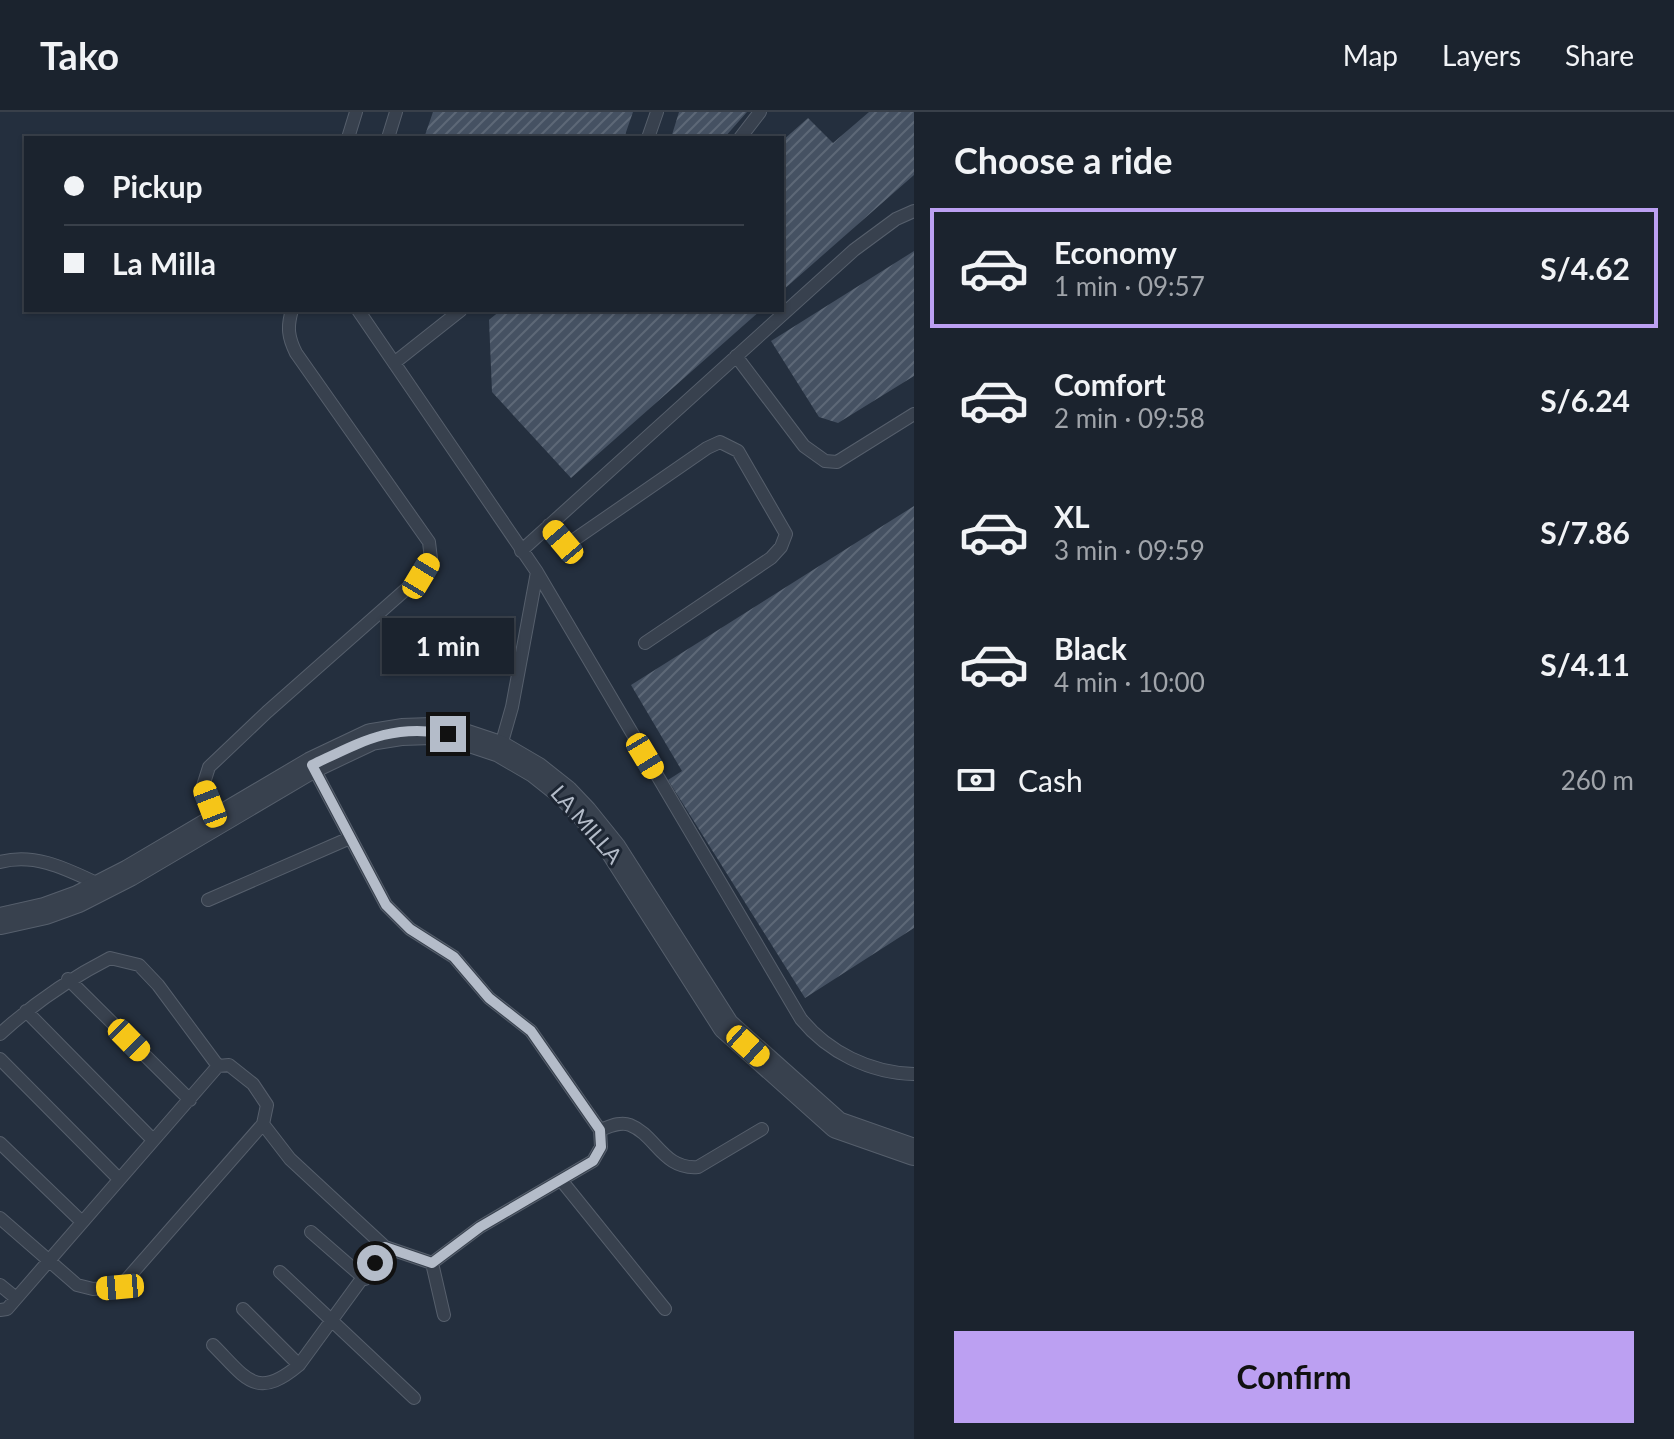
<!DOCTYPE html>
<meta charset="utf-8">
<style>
:root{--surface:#1b232e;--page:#282f3a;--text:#f1f3f6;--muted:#a0a4aa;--line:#39404a;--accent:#bca0f2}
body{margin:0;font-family:Lato,sans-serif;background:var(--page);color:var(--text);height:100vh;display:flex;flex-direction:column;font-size:30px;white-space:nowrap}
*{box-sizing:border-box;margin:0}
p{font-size:26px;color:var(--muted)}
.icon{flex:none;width:44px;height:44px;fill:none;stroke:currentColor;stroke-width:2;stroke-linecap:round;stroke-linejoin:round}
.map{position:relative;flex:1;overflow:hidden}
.drawer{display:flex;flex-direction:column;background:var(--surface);width:760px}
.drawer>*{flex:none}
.hud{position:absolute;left:24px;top:24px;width:760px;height:176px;border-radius:0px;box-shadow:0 2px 6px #0004,0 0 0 2px var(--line);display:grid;align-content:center;height:176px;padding:0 40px;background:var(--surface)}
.end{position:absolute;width:36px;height:36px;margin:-18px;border:10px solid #b4bcc9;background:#111;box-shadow:0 0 0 4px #111}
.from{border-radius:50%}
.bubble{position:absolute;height:56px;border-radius:0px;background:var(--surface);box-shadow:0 2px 6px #0004,0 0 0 2px var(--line);font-size:26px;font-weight:700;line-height:56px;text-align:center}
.car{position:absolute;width:24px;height:48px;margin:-24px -12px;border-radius:10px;box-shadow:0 0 6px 2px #0007;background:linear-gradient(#f5c518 24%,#345 0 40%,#f5c518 0 76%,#345 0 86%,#f5c518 0)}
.hud b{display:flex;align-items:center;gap:28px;height:76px;font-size:30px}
.hud b+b{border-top:2px solid var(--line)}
.hud i{width:20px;height:20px;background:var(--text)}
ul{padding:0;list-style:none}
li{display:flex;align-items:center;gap:24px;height:120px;margin:0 16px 12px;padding:0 24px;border:4px solid transparent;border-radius:0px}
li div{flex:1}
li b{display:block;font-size:30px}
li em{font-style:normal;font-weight:700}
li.on{border-color:var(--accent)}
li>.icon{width:72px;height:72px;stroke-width:1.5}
h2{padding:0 40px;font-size:36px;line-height:96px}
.pay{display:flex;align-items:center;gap:20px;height:88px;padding:0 40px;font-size:30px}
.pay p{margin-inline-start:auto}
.action{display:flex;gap:16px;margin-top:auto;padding:16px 40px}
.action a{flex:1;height:92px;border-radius:0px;background:var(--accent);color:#111;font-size:32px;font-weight:700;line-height:92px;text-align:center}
header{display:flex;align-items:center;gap:48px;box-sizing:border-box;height:112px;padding:0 40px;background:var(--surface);border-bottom:2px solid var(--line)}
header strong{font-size:38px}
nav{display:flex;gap:44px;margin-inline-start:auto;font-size:28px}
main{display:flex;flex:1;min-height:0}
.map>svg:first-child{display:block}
.building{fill:url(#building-hatch)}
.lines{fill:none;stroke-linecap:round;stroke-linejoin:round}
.service-casing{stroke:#565f6c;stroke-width:14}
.minor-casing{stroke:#565f6c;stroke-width:28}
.service{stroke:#38414e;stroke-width:12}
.minor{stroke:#38414e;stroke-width:26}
.route{stroke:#b4bcc9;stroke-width:10}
.labels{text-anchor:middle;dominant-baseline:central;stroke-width:6;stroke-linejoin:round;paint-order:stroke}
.street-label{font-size:22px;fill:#b4bcc9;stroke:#1d2633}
</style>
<header>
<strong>Tako</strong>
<nav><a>Map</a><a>Layers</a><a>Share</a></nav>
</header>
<main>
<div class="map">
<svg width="914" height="1327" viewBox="0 0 914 1327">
<defs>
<pattern id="building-hatch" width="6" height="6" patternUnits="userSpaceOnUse" patternTransform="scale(2)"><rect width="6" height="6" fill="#455162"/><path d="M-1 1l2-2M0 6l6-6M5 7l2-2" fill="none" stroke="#5d6877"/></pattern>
</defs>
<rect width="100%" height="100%" fill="#242f3e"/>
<path class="building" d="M433,0H633L624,26H424Z
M679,0H747L724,26H671Z
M869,0H914V63L782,179V29L808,6L833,31Z
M914,139V264L838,311L819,305L771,229Z
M501,198H761L571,366L492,280L489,208Z
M914,394V816L805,886L668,668L682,659L631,573Z"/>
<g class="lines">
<defs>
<path id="service" d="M348,26L356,0
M388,26L396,0
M648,26L657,0
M740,26L760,0
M358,198L537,460L512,595L500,637
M736,244L804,334L825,349L837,350L914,302
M394,251L461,198
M549,413L563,430L568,432L707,336L720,330L738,339L786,422L781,435L771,446L645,531
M521,439L854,138L896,107L914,99
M537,460L801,907C828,940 870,961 914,962
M312,653L386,793L410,817L454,845L489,886L531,919L600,1018L601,1035L593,1049L480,1115L432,1151
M216,710L203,674L209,655L267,600L421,464L431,447L429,430L296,241C288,225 287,215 292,198
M0,750C37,740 70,759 103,774
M208,788L350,726
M68,867L190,988
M26,899L153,1028
M0,922C34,891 69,867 110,846L139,853L158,873L218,954L7,1197L0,1198
M0,947L119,1067
M218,954L229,953L253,972L267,993L263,1012L290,1047L385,1135L432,1151L444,1203
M600,1018C609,1015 620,1009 630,1013C656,1023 663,1058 698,1055L762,1017
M0,1031L82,1110
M561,1068L665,1197
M0,1106L77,1173L93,1177L120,1175L263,1012
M311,1120L365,1167
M280,1160L414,1286
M0,1173L16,1186
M243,1197L299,1253L385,1135
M213,1233C246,1266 256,1289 299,1253"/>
<path id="minor" d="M0,809L45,799L78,787L129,761L312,653L371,625L402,620L431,619L464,625L500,637L536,658L565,681L584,701L613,737L726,914L837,1013L914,1040"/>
</defs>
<use href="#service" class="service-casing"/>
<use href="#minor" class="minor-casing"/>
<use href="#service" class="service"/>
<use href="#minor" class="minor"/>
</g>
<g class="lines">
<path class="route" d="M375,1151L385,1135L432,1151L480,1115L593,1049L601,1035L600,1018L531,919L489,886L454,845L410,817L386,793L312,653C361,630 392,611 448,622"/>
</g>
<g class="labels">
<g class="street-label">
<text transform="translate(587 712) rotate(49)">LA MILLA</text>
</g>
</g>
</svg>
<i class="end from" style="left:375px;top:1151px"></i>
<i class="end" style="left:448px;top:622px"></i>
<div class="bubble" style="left:382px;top:506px;width:132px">1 min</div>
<i class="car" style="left:563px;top:430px;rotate:320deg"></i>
<i class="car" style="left:421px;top:464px;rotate:31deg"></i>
<i class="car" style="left:645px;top:644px;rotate:149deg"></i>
<i class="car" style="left:210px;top:692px;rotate:339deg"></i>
<i class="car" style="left:129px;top:928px;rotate:135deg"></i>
<i class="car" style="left:748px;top:934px;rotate:132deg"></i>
<i class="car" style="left:120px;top:1175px;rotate:265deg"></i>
<div class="hud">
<b><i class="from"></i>Pickup</b>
<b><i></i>La Milla</b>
</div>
</div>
<section class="drawer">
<h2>Choose a ride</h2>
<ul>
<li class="on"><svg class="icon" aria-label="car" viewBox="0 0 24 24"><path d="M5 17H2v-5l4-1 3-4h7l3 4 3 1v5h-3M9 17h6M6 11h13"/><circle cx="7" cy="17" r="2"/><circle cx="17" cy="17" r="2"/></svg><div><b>Economy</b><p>1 min · 09:57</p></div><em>S/4.62</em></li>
<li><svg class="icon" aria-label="car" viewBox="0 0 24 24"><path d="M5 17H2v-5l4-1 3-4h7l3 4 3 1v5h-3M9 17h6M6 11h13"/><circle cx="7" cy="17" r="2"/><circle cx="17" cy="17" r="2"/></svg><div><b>Comfort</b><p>2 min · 09:58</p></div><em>S/6.24</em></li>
<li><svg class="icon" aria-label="car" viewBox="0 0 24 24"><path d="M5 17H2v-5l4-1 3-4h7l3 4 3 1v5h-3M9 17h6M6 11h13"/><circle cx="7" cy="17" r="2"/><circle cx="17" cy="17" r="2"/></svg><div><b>XL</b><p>3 min · 09:59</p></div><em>S/7.86</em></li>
<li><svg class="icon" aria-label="car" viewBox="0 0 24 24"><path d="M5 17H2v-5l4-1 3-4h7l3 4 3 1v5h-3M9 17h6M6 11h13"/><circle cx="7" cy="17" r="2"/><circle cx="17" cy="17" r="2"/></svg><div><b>Black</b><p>4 min · 10:00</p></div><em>S/4.11</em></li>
</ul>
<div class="pay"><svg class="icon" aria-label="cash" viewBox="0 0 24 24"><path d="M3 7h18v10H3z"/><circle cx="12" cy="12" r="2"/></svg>Cash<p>260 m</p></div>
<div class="action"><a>Confirm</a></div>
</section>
</main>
